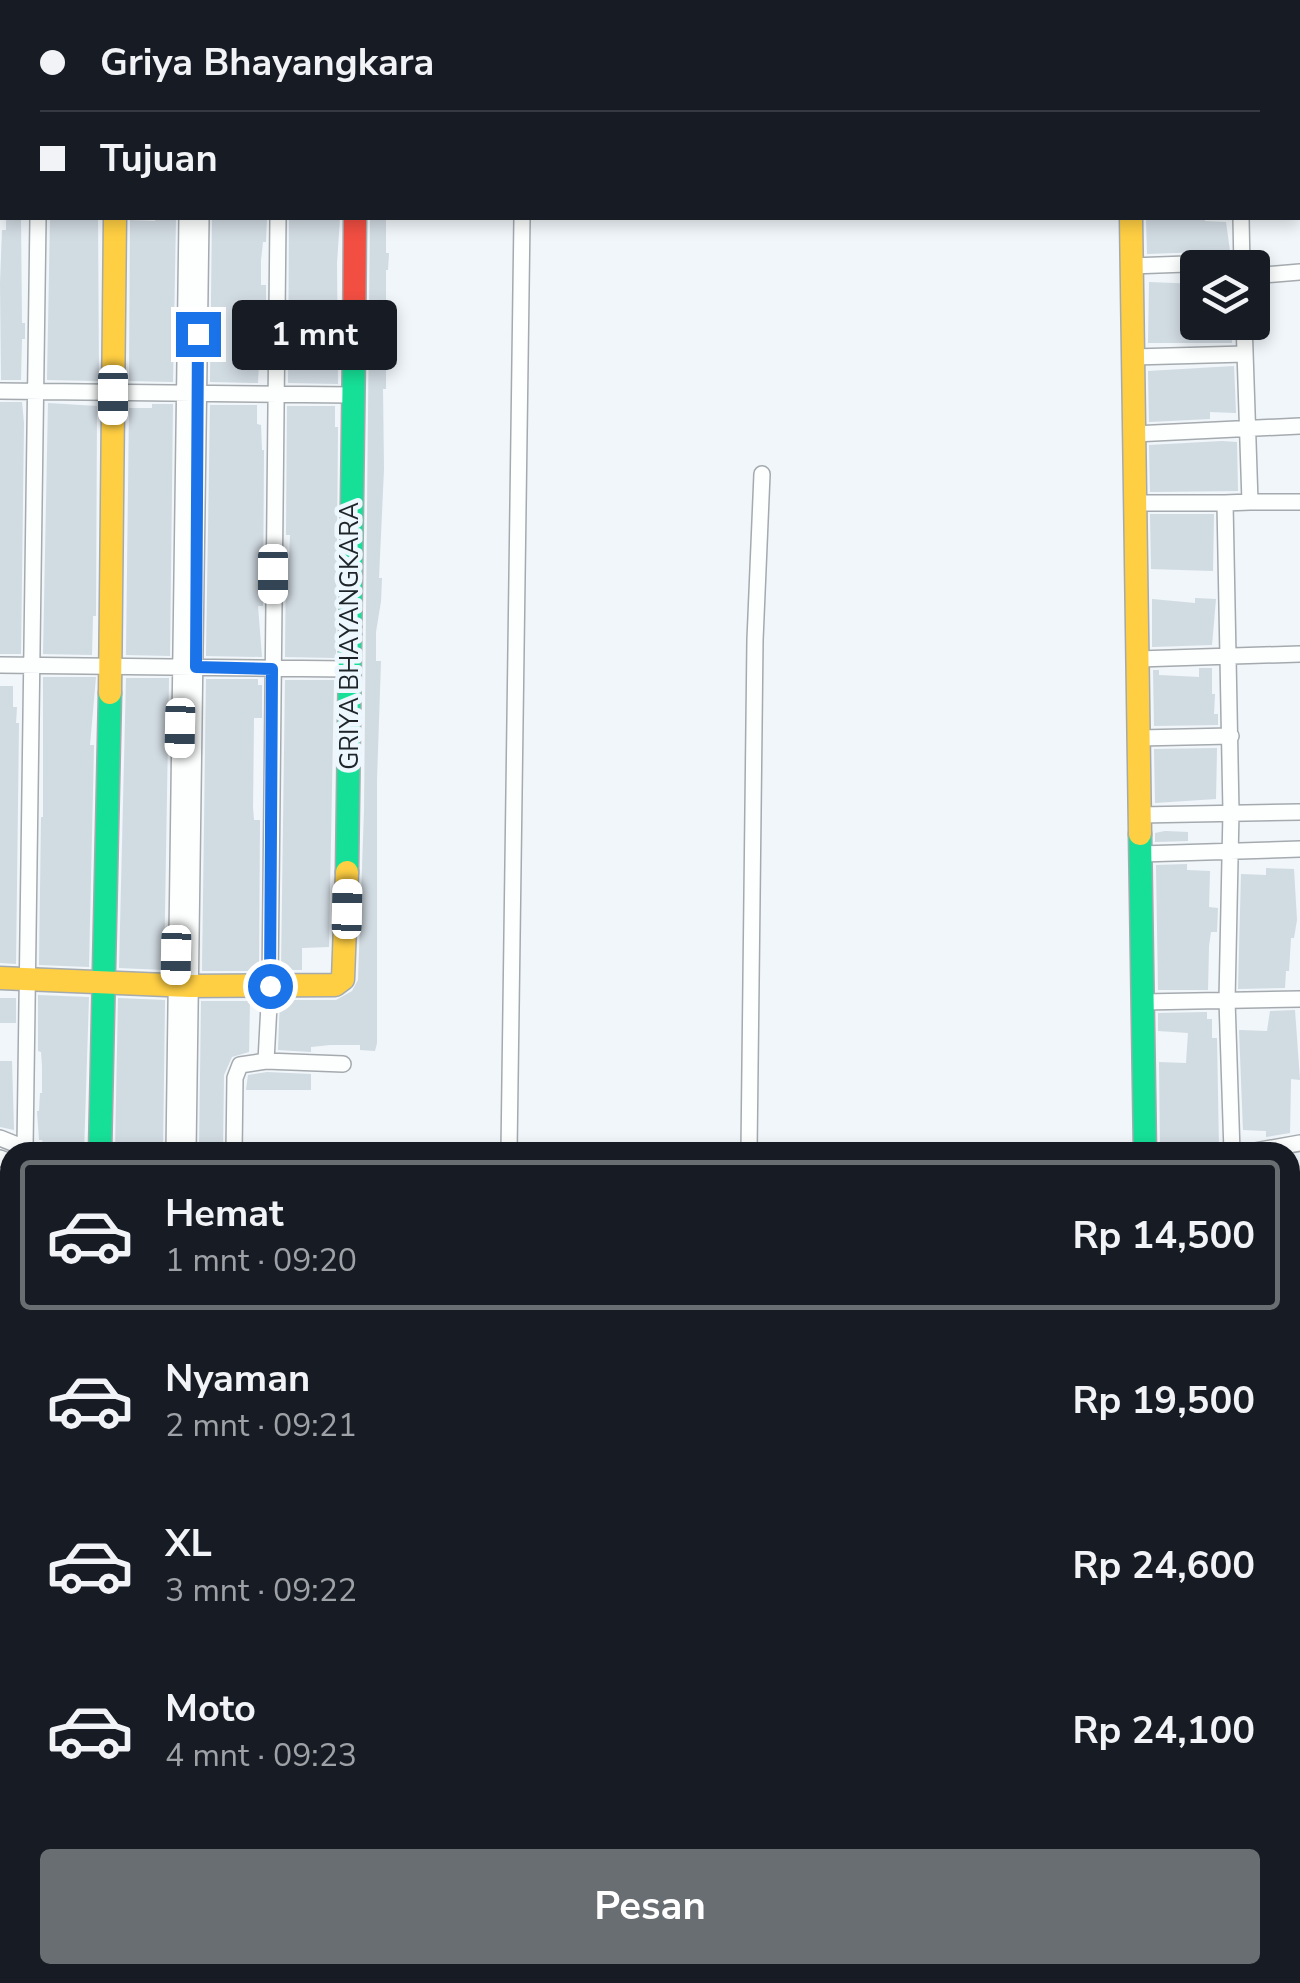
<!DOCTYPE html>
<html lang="id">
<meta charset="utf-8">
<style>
:root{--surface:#171b24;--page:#242831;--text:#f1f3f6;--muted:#9ea1a6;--line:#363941;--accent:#686e72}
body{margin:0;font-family:"Nunito Sans",sans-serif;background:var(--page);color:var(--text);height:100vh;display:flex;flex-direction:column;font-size:38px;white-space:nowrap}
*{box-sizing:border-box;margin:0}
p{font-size:32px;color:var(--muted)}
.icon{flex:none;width:55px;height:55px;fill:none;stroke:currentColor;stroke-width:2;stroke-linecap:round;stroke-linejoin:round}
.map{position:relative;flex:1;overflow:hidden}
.drawer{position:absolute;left:0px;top:1142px;width:1300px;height:842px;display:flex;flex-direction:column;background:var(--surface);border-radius:30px 30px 0 0;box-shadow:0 5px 15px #0003}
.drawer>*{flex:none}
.top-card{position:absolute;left:0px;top:0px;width:1300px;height:220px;box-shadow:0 5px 15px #0003;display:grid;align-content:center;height:220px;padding:0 40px;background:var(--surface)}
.fabs{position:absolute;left:1180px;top:250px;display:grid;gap:20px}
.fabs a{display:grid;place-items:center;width:90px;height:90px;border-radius:10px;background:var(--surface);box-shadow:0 5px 15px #0003;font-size:50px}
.end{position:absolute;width:45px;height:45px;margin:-22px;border:12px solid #1a73e8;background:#fff;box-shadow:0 0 0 5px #fff}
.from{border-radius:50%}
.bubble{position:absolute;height:70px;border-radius:10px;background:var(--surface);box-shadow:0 5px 15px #0003;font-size:32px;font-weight:700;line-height:70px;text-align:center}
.car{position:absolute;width:30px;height:60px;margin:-30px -15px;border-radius:12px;box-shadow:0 0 8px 2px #0007;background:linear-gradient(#fff 24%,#345 0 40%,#fff 0 76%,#345 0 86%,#fff 0)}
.top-card b{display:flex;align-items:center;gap:35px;height:95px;font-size:38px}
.top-card b+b{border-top:2px solid var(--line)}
.top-card i{width:25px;height:25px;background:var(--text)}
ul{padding:18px 0 0;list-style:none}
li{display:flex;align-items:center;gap:30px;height:150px;margin:0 20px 15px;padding:0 20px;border:5px solid transparent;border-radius:10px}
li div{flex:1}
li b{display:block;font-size:38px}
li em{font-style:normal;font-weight:700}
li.active{border-color:var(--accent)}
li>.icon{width:90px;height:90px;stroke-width:1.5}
.primary-button{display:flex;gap:20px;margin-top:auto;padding:20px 40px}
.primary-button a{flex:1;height:115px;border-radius:10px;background:var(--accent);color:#fff;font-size:40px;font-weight:700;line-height:115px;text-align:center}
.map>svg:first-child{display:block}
.building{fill:#d1dbe2}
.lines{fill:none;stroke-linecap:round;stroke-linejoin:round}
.lane-casing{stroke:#a4aaae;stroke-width:10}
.street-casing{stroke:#a4aaae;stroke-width:18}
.fast-casing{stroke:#a4aaae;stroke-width:25}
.slow-casing{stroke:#a4aaae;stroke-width:25}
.jam-casing{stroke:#a4aaae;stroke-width:25}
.lane{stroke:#fdfefe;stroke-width:8}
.street{stroke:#fdfefe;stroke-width:15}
.fast{stroke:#16e098;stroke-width:22}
.slow{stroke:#ffcf43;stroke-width:22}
.jam{stroke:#f24e42;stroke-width:22}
.route{stroke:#1a73e8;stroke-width:12}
.labels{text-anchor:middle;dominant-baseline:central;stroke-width:9;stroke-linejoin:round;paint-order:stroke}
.street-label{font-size:25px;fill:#1e2529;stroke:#ecf7fe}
</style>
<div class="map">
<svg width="1300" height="1983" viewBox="0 0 1300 1983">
<rect width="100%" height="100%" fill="#f0f6fa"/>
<path class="building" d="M6,218H21L22,323H25V339H22L21,380H1L0,283L2,230H6Z
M50,218H98L99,381L47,380Z
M155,218H176L173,382L129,381L130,220L155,221Z
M212,218H267L266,242H263L261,260V285H266V302H262L258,383L210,382Z
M289,218H340L337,263L338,384L288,383Z
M370,218H386V253H389L388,270H386V389H383L384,469L379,578H382L381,601L376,632V661H381L377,779V1043L375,1051L360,1050V1045H330L311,1047V1052L278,1050L280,1000H336L352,991L358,980L364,811Z
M1146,218H1205V221L1226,222L1230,251L1147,254Z
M1149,282L1198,284V322H1232V343H1148Z
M1234,366L1236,413L1210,412V419L1149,422L1148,371Z
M0,402H22L24,423L21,654H0Z
M48,403L97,406L96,616H93L92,655L43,654Z
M152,404H173L170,656L126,655L129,408H152Z
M210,405H257V424L261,425L262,450H264L263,606H258L262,657L206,656Z
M287,406H335V427H338L336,658L285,657L286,559H289L290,535H286Z
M1222,441L1237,442L1238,491L1150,492L1149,445Z
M1150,514H1214L1213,571L1151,569Z
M1195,598L1216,599L1212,645L1152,647V599L1195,603Z
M1199,668H1212V694H1215L1214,714H1218V725L1154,726L1153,670H1159V675L1199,677Z
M43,677H96L90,745H94L89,967L39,965L41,817H43Z
M126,678H169L164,970L119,968Z
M206,679H258V685H262V718H254L253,808L254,820H260L259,971H202Z
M285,680H334L329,947L302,948V970H281Z
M0,686H13V707H17L16,723H19L16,964L0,963Z
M1217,748L1216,799L1155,803L1154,749Z
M1165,831L1188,832V841L1155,842V833Z
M1187,864V870L1210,871L1209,907L1218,908L1217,932H1211L1209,946L1208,990H1158L1156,865Z
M1266,868L1294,869L1297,920L1294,938H1291L1289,971H1286L1285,988L1238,989L1241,874L1266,875Z
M38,995L89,997L84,1152H46L42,1140H39L37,1111H39L40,1093H42V1066L41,1052L38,1051Z
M0,998H16V1023H0Z
M118,998L165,1000L163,1152H115Z
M201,1001H258L250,1002L249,1052L232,1057L224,1075L223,1152H199Z
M1295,1010L1300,1080L1291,1079L1290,1133L1266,1137V1131L1243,1130L1239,1030L1267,1031L1270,1011Z
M1207,1012V1019H1212V1038H1217L1219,1150L1192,1148V1152H1160L1159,1062L1186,1063L1188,1033L1158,1031V1013Z
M0,1061H12L14,1130L0,1127Z
M267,1072L311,1074V1090H246L248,1075Z"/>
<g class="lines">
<defs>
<path id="lane" d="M1218,1975L1220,1983"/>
<path id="street" d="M41,2V0
M120,2V0
M189,2V0
M203,2V0
M279,2V0
M358,2V0
M527,2V0
M0,170H2
M1241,218L1242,268
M1131,266L1242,262
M1252,276L1300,272
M1133,357L1245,354
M0,391L353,395
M1134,434L1300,426
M1250,502H1300
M1135,503H1225
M1138,659L1300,654
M0,665L349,669
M1139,738L1231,736
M1140,815L1300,812
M1141,854L1300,849
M1143,1002L1300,999
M266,1061L270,986L278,218
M0,1138L35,1152
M25,1148L38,218
M174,1152L187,218
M188,1152L201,218
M234,1152L235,1078L240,1065L266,1061L343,1064
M509,1152L522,218
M749,1152L755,640L762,474
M1232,1152L1227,1000L1231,812L1225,503L1250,502L1244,322
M1249,1152L1300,1143
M0,1158L10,1162
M1290,1242L1300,1239
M0,1406L10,1413
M1,1469L10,1500
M0,1585L5,1583
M0,1751L10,1748
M231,1975L235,1983
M847,1975L853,1983
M602,1983L655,1979"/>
<path id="fast" d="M1140,834L1145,1152
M347,872L354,351
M100,1152L110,693"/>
<path id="slow" d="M1131,218L1140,834
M110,693L115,218
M0,978L190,986L335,985L343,979L347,872"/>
<path id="jam" d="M354,351L355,218"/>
</defs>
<use href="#lane" class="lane-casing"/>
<use href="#street" class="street-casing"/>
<use href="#fast" class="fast-casing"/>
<use href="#slow" class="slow-casing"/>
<use href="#jam" class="jam-casing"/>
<use href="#lane" class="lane"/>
<use href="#street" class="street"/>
<use href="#fast" class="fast"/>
<use href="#slow" class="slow"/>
<use href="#jam" class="jam"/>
</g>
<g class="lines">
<path class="route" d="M198,334L196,667L272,669L270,986"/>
</g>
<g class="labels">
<g class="street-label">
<text transform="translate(350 636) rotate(-90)">GRIYA BHAYANGKARA</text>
</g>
</g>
</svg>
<div class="fabs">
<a><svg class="icon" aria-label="layers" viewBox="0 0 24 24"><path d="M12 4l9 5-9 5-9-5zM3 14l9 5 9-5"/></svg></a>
</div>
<i class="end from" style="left:270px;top:986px"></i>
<i class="end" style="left:198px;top:334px"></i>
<div class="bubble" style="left:232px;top:300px;width:165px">1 mnt</div>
<i class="car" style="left:113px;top:395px;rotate:180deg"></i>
<i class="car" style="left:273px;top:574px;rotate:180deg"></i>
<i class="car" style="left:180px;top:728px;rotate:181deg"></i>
<i class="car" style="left:347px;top:909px;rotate:1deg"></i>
<i class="car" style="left:176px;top:955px;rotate:181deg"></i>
<div class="top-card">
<b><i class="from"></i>Griya Bhayangkara</b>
<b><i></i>Tujuan</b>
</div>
<section class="drawer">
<ul>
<li class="active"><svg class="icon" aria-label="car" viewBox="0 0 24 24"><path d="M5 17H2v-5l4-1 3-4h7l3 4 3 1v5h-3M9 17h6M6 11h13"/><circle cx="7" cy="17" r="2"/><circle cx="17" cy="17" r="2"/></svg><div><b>Hemat</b><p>1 mnt · 09:20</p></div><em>Rp 14,500</em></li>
<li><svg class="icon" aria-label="car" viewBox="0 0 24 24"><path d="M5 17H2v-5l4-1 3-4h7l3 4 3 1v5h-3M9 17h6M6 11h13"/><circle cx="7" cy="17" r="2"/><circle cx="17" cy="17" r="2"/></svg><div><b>Nyaman</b><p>2 mnt · 09:21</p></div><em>Rp 19,500</em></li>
<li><svg class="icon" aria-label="car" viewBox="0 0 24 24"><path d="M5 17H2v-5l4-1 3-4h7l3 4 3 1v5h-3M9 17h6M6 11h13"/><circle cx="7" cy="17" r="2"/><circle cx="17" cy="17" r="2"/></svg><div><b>XL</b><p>3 mnt · 09:22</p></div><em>Rp 24,600</em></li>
<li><svg class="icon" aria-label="car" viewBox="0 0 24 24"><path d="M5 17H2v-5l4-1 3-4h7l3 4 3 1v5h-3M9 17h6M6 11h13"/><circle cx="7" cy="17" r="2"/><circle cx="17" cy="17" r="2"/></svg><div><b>Moto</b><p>4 mnt · 09:23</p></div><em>Rp 24,100</em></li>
</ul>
<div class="primary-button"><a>Pesan</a></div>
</section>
</div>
